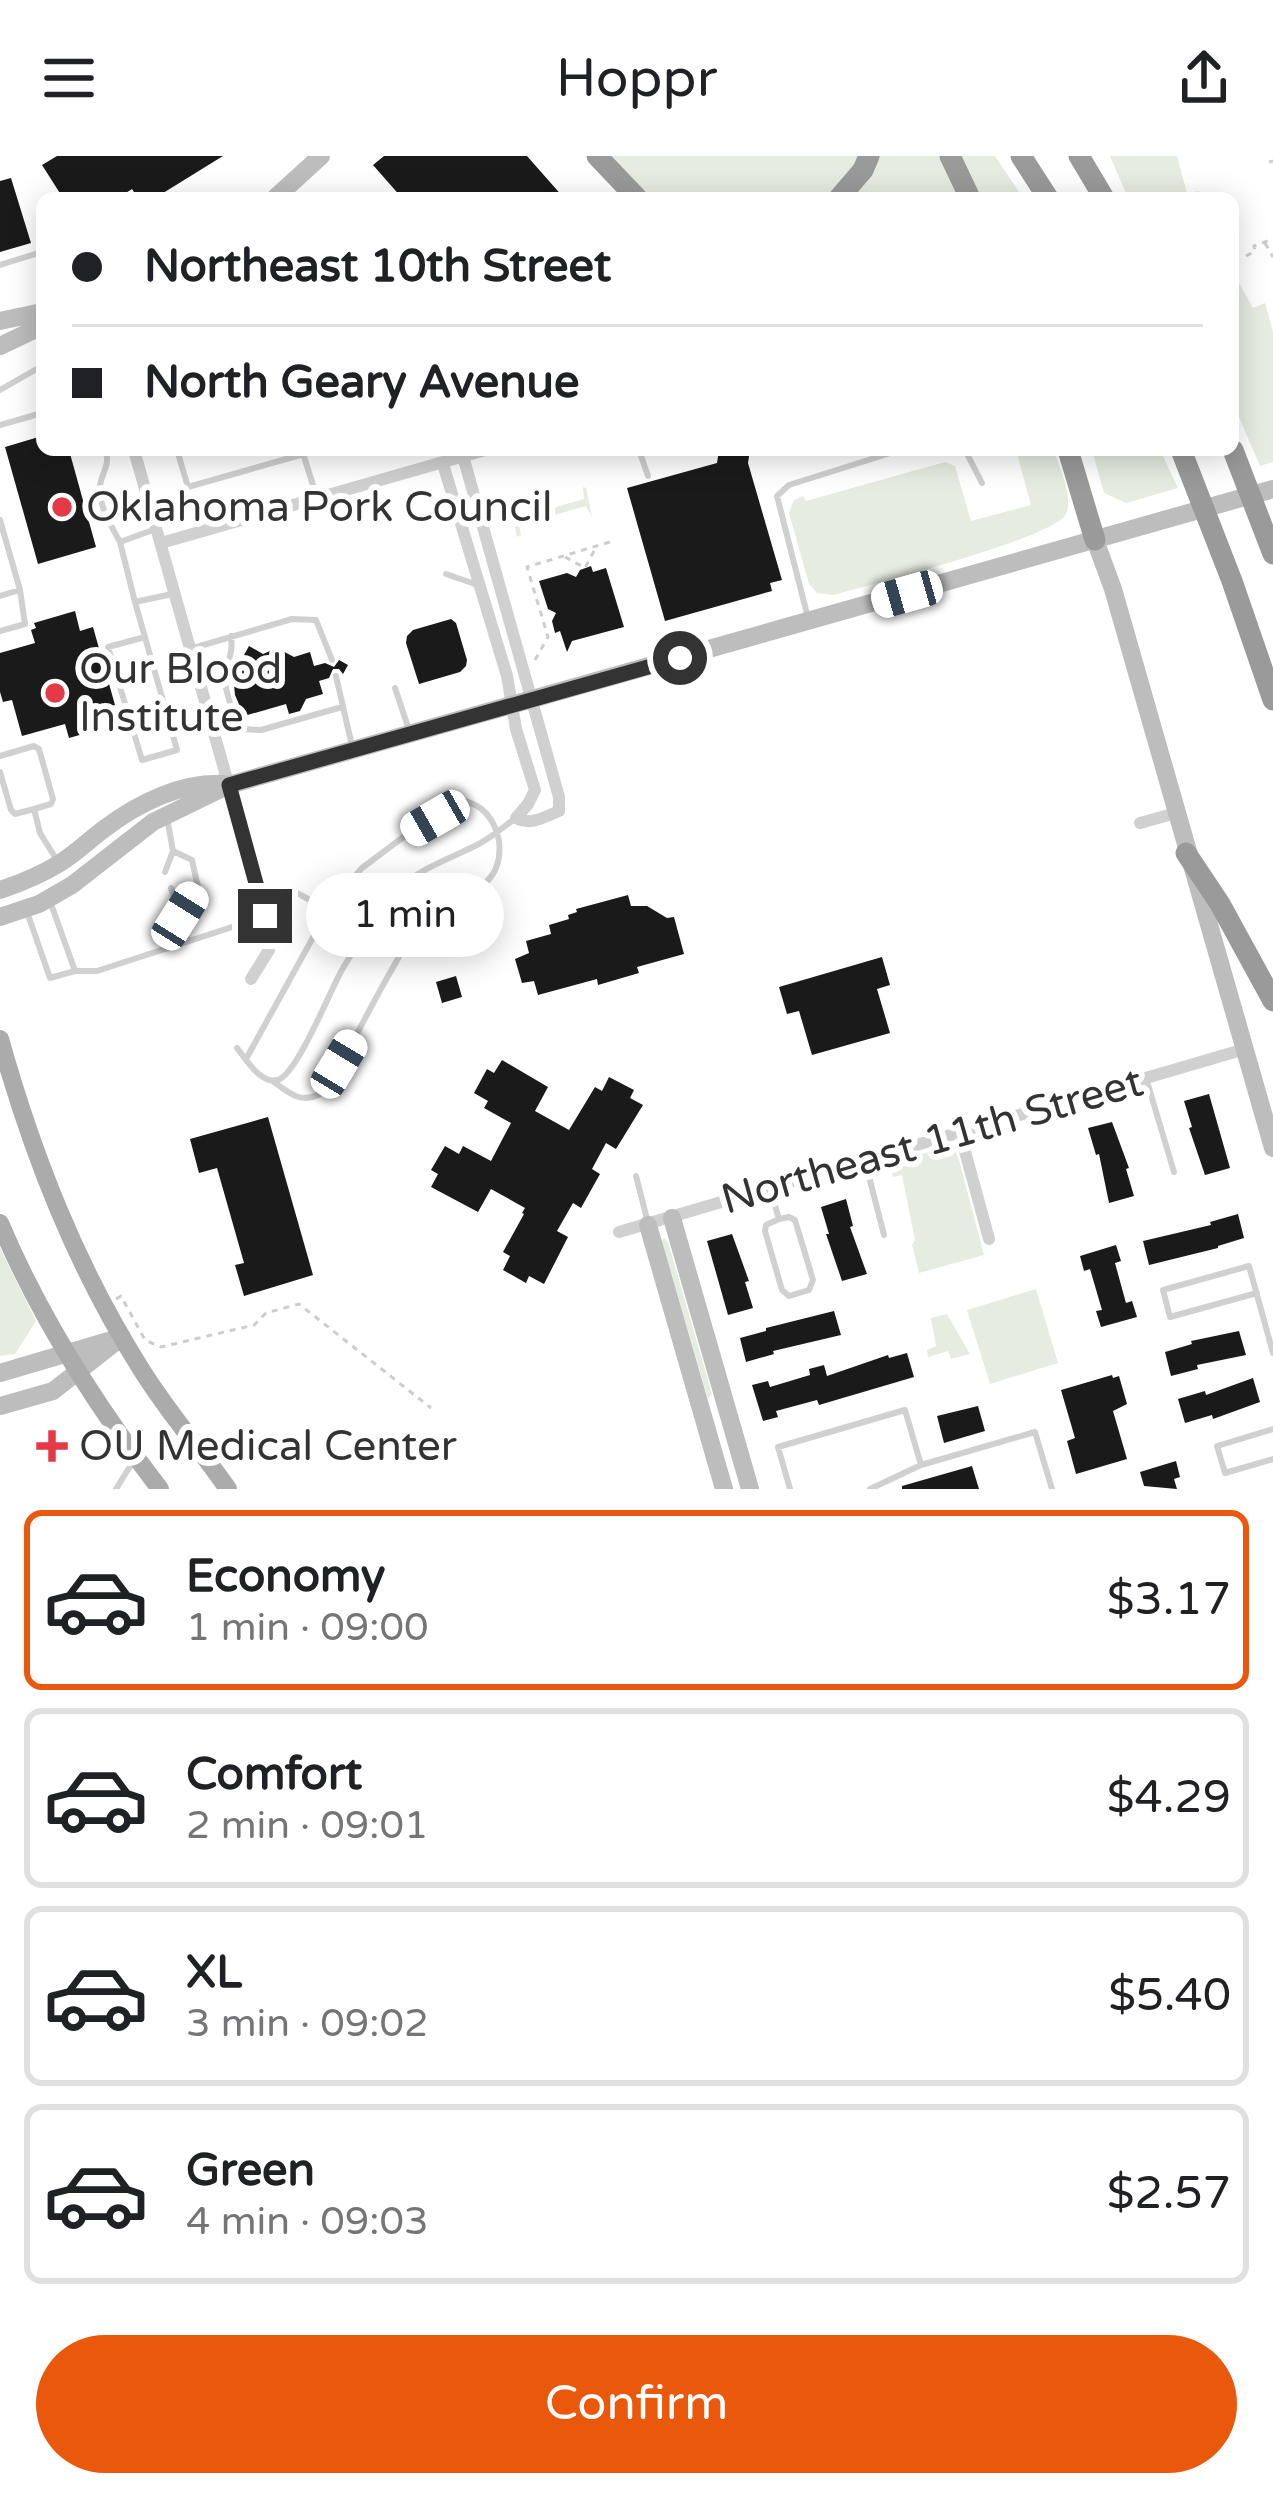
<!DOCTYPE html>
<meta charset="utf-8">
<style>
:root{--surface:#fff;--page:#f2f2f2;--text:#202124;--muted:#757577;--line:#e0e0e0;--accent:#ea580c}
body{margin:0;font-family:"Varela Round",sans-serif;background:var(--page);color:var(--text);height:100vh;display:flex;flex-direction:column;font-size:45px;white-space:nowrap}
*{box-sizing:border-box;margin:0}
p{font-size:39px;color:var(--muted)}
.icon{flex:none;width:66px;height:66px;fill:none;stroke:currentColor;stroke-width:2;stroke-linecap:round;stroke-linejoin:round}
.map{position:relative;height:1333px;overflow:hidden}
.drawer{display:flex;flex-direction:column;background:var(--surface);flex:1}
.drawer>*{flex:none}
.banner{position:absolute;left:36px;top:36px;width:1203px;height:264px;border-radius:18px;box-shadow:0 6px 30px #0003;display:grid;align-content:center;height:264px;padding:0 36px;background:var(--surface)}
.end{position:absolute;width:54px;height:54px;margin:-27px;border:15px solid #333;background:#fff;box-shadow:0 0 0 6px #fff}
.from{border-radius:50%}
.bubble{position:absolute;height:84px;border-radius:42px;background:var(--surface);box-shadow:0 6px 30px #0003;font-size:39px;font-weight:600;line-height:84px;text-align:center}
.car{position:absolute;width:36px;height:72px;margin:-36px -18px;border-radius:15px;box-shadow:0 0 9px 3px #0007;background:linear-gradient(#fff 24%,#345 0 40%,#fff 0 76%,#345 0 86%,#fff 0)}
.banner b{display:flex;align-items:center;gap:42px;height:114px;font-size:45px}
.banner b+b{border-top:3px solid var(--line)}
.banner i{width:30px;height:30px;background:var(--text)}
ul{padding:21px 0 0;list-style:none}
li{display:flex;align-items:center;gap:36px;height:180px;margin:0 24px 18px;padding:0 12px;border:6px solid var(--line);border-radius:18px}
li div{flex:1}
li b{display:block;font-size:45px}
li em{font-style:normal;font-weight:600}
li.on{border-color:var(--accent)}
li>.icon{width:108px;height:108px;stroke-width:1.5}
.button{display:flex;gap:24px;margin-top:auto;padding:24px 36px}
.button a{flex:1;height:138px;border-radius:72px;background:var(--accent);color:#fff;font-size:48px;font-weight:600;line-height:138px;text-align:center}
header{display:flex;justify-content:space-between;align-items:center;height:156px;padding:0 36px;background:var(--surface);font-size:54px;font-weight:600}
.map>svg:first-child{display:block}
.green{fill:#e6ecdf}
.building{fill:#1a1a1a}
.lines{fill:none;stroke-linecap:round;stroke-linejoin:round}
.path{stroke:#cdcdcd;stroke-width:3;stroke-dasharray:6 6;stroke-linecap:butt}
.lane{stroke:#d0d0d0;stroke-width:6}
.street{stroke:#d0d0d0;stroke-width:12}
.secondary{stroke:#bdbdbd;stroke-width:18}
.primary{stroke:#ababab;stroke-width:18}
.highway{stroke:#9a9a9a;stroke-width:21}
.route{stroke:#333;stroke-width:15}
.poi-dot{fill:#e63946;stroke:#fff;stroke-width:4.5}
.labels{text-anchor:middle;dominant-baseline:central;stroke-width:12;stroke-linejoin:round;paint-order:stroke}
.poi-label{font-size:42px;fill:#333;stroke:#fff;text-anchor:start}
.street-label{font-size:42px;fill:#333;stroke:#fff}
</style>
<header><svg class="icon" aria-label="menu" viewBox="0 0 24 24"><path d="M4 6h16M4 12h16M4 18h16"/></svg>Hoppr<svg class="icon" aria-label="share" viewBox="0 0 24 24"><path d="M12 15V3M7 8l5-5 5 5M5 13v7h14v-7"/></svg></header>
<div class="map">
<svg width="1273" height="1333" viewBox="0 0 1273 1333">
<rect width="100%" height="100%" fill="#fff"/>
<path class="green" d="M611,0H860L846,22L826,42H650Z
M878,0H941L961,42H850Z
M957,0H995L1023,42H978Z
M1110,0H1177L1187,37L1199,35L1201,42H1128Z
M1233,116L1253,152L1265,147L1273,176V306L1260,310L1233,247Z
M1016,294H1054C1059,312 1074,340 1066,358C1055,382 868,429 834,439L817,437L809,428L789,357L794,344L803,340L806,345L945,306L955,310L971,365L1031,349Z
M1092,294H1160L1178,332L1126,347L1104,337Z
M583,331L586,332L592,361L586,350L519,369L521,379L517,381L511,352L517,362L584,343Z
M950,990L954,992L959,1004L984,1099L919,1117L912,1089L915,1084L902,1019L893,1021L890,1007Z
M664,1082L668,1086L712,1238L708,1243L662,1085Z
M0,1092L36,1165L15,1198L0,1200Z
M1036,1133L1058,1207L990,1228L967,1154Z
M947,1158L970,1198L951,1203L948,1195L928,1201L927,1194L936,1190L931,1162Z"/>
<path class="building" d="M57,0H223L155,42H138L132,33L118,42H63L42,9Z
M384,0H527L564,42H402L373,9Z
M11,22L31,87L0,96V25Z
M42,280V294H69L96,391L38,408L5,291Z
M719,294H750L748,307L782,424L770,427L772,435L665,465L627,332L717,307Z
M591,410L593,416L606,412L624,471L572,485L567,496L560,475L555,477L552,465L556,457L548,453L539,425L567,417L576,421L580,414Z
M75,455L80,475L93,471L115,549L103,552L108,571L69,582L65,568L22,580L12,544L3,546L0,536V497L35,487L31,474L36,472L34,467Z
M451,463L456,467L467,504L466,510L460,516L419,528L406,487L407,480L413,474Z
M249,490L263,498L277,492L294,501L310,496L314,510L325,507L334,511L339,504L348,509L343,518L339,513H333L329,522L319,525L323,538L306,543L300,555L289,558L286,548L244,560L235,539L233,519Z
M628,739L631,750H647L667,762L674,761L684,798L637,811L639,817L598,829L597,823L538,839L534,825L522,827L515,803L529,797L526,785L551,778L549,769L569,763L568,759L577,756L576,753Z
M882,801L890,829L877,833L890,877L812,899L799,855L787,858L779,831Z
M456,820L462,841L442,847L436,826Z
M502,904L548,931L535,955L569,974L595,931L602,935L609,921L634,934L630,942L643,949L616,993L606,987L592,1013L600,1018L581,1052L573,1047L557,1075L568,1081L544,1128L529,1120L526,1127L503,1114L510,1100L503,1096L524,1058L522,1057L525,1052L491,1033L478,1056L431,1031L438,1018L431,1014L445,990L459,998L463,990L491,1005L503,982L511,967L484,952L488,945L474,937L487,913L494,917Z
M1209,938L1230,1012L1205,1019L1189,972L1192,971L1184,945Z
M268,961L313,1119L244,1140L235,1109L244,1107L217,1012L199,1017L190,983Z
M1112,966L1129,1012L1126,1013L1134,1040L1109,1047L1099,998L1096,999L1088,972Z
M846,1043L853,1070L850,1071L867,1118L842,1125L826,1078H829L821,1051Z
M1238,1058L1244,1082L1218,1090V1092L1149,1109L1143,1085L1211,1069L1210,1066Z
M732,1078L749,1125L745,1126L753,1152L728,1159L707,1085Z
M1116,1089L1121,1105L1115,1107L1126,1147L1132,1145L1137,1161L1101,1171L1096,1155L1102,1154L1090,1113L1084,1115L1080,1100Z
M834,1155L841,1179L773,1195L774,1198L746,1206L740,1182L766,1175V1172Z
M1239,1175L1246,1199L1197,1209L1198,1213L1171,1220L1165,1196L1192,1188L1191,1185Z
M907,1197L914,1221L819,1249L817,1244L776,1255L778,1261L763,1265L752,1229L768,1225L770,1231L810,1219L809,1213L824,1209L827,1220L888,1199L889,1202Z
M1112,1219L1113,1222L1119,1220L1127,1248L1113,1255L1127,1303L1076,1318L1067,1285L1075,1282L1061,1234Z
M1253,1222L1260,1246L1213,1263L1212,1259L1185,1267L1178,1243L1205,1235L1206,1239Z
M978,1250L985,1275L944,1287L937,1260Z
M1176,1305L1180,1321L1174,1323L1177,1333L1144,1330L1140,1316Z
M972,1310L979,1333H902V1330Z"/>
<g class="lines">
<path class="path" d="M1269,6L1273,5
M1265,87L1273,101
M1246,100L1255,95L1254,90L1273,83
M565,401L585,412L595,393
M535,504L548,481L527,411L613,385
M116,1143L121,1140L145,1184L161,1191L254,1169L266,1157L299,1148L431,1252"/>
<path class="lane" d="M0,109L42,96
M0,234L42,210
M0,269L42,257
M106,294C109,309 105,311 101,325C95,343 111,370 120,386
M177,294L188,331L304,298
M302,294L316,339
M639,294L648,320
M965,294L982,327
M0,364L20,434L0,440
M153,374L120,386L135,446L172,438
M446,418L478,429
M135,446L177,594L142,604L108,491L145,481
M808,462L777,340L789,329L900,294
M0,475L25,468L20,434
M231,480C234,503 224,507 225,522C225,537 234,560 242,573L261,574L342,551
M193,492L292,463L316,464L332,504
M336,520L352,590
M395,532L409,574
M213,571L237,565
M0,600L34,590L39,593L53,643L51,648L34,653
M0,616L11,654L15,658L34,653L40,677L58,706
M173,695L192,704L198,731L180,760
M165,716L173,695L167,662
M171,732L188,785
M260,738L290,733L328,754
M50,745L75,815
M27,756L50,822L75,815H97L263,761
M237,892C246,903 261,929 278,924C298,917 330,834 343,812C358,787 381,749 403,729C424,711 453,701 477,689C491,682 503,671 516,662
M246,903L332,747L362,712L406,679L464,645C493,651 506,685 496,712C489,734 431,764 411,784C402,793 397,805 391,815C367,856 348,900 320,938C301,948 289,937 274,926
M1146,922L1174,1016
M865,1005L884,1079
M636,1020L647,1063
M770,1033L779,1063L789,1061L795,1064L813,1124L809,1134L789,1140L782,1134L765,1075L766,1069L779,1063
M1257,1137L1170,1161L1163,1134L1249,1110L1273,1197
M1273,1273L1217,1290L1225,1317L1273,1303
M116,1333L134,1304
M790,1333L778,1291L905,1254L921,1309
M870,1333L921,1309L1035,1276L1052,1333"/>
<path class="street" d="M134,294L269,772V794L251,823
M463,300L559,641V655C544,661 531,670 516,662
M443,308L507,520L516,573L535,634L528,648L516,662
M161,387L485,294
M1140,667L1176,657
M960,977L989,1083
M619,1076L1245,893"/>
<path class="secondary" d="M275,42L321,0
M0,165L42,156
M0,190L42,170
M1095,384L1113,433L1273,992
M0,734C21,727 41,719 60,707C76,697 89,684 104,673C138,647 181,626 224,628
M0,761L39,748L72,729L153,666L229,629L1273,333
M672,1062L750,1333
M648,1069L724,1333
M0,1217L112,1184
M0,1250L53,1235L122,1181"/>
<path class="primary" d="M0,883C33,1000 76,1110 141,1213C167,1255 200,1293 228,1333
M0,1067C41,1164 96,1250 160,1333"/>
<path class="highway" d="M597,0L637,42
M950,0L970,42
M1021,0L1048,42
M1079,0L1104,42
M839,42L863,14L869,0
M1068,294L1095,384
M1181,294L1232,425L1273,544
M1233,294L1273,398
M1186,697L1220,748L1273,845"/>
</g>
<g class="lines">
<path class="route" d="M265,760L229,629L680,502"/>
</g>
<g class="poi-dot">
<circle cx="62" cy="351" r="12"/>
<circle cx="55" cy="537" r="12"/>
<path d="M46 1272h12v12h12v12h-12v12h-12v-12h-12v-12h12z"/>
</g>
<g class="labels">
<g class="poi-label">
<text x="86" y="351">Oklahoma Pork Council</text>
<text x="79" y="513">Our Blood<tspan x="79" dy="48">Institute</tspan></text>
<text x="79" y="1290">OU Medical Center</text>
</g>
<g class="street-label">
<text transform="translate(932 985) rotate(-16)">Northeast 11th Street</text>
</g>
</g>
</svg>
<i class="end from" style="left:680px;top:502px"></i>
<i class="end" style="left:265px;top:760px"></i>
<div class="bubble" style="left:306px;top:717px;width:198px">1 min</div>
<i class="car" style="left:907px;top:438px;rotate:254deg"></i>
<i class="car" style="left:435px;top:662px;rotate:240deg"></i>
<i class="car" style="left:180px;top:760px;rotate:32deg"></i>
<i class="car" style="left:339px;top:908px;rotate:31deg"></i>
<div class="banner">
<b><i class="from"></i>Northeast 10th Street</b>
<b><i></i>North Geary Avenue</b>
</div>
</div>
<section class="drawer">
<ul>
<li class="on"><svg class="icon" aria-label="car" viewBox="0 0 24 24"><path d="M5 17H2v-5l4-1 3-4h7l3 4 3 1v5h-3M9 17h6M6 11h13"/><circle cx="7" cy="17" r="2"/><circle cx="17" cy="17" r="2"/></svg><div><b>Economy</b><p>1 min · 09:00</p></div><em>$3.17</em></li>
<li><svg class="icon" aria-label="car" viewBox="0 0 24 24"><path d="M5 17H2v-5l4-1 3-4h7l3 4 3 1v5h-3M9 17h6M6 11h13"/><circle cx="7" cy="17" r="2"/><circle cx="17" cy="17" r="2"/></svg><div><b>Comfort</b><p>2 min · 09:01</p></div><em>$4.29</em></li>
<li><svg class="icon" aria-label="car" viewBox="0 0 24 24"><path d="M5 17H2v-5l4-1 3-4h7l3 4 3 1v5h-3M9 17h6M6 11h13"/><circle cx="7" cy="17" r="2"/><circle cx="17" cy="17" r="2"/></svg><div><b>XL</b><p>3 min · 09:02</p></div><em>$5.40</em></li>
<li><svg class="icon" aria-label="car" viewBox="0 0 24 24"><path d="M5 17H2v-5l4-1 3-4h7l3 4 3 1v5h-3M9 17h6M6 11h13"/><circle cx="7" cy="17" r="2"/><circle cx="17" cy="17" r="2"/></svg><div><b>Green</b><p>4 min · 09:03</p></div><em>$2.57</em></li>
</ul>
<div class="button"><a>Confirm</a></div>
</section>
